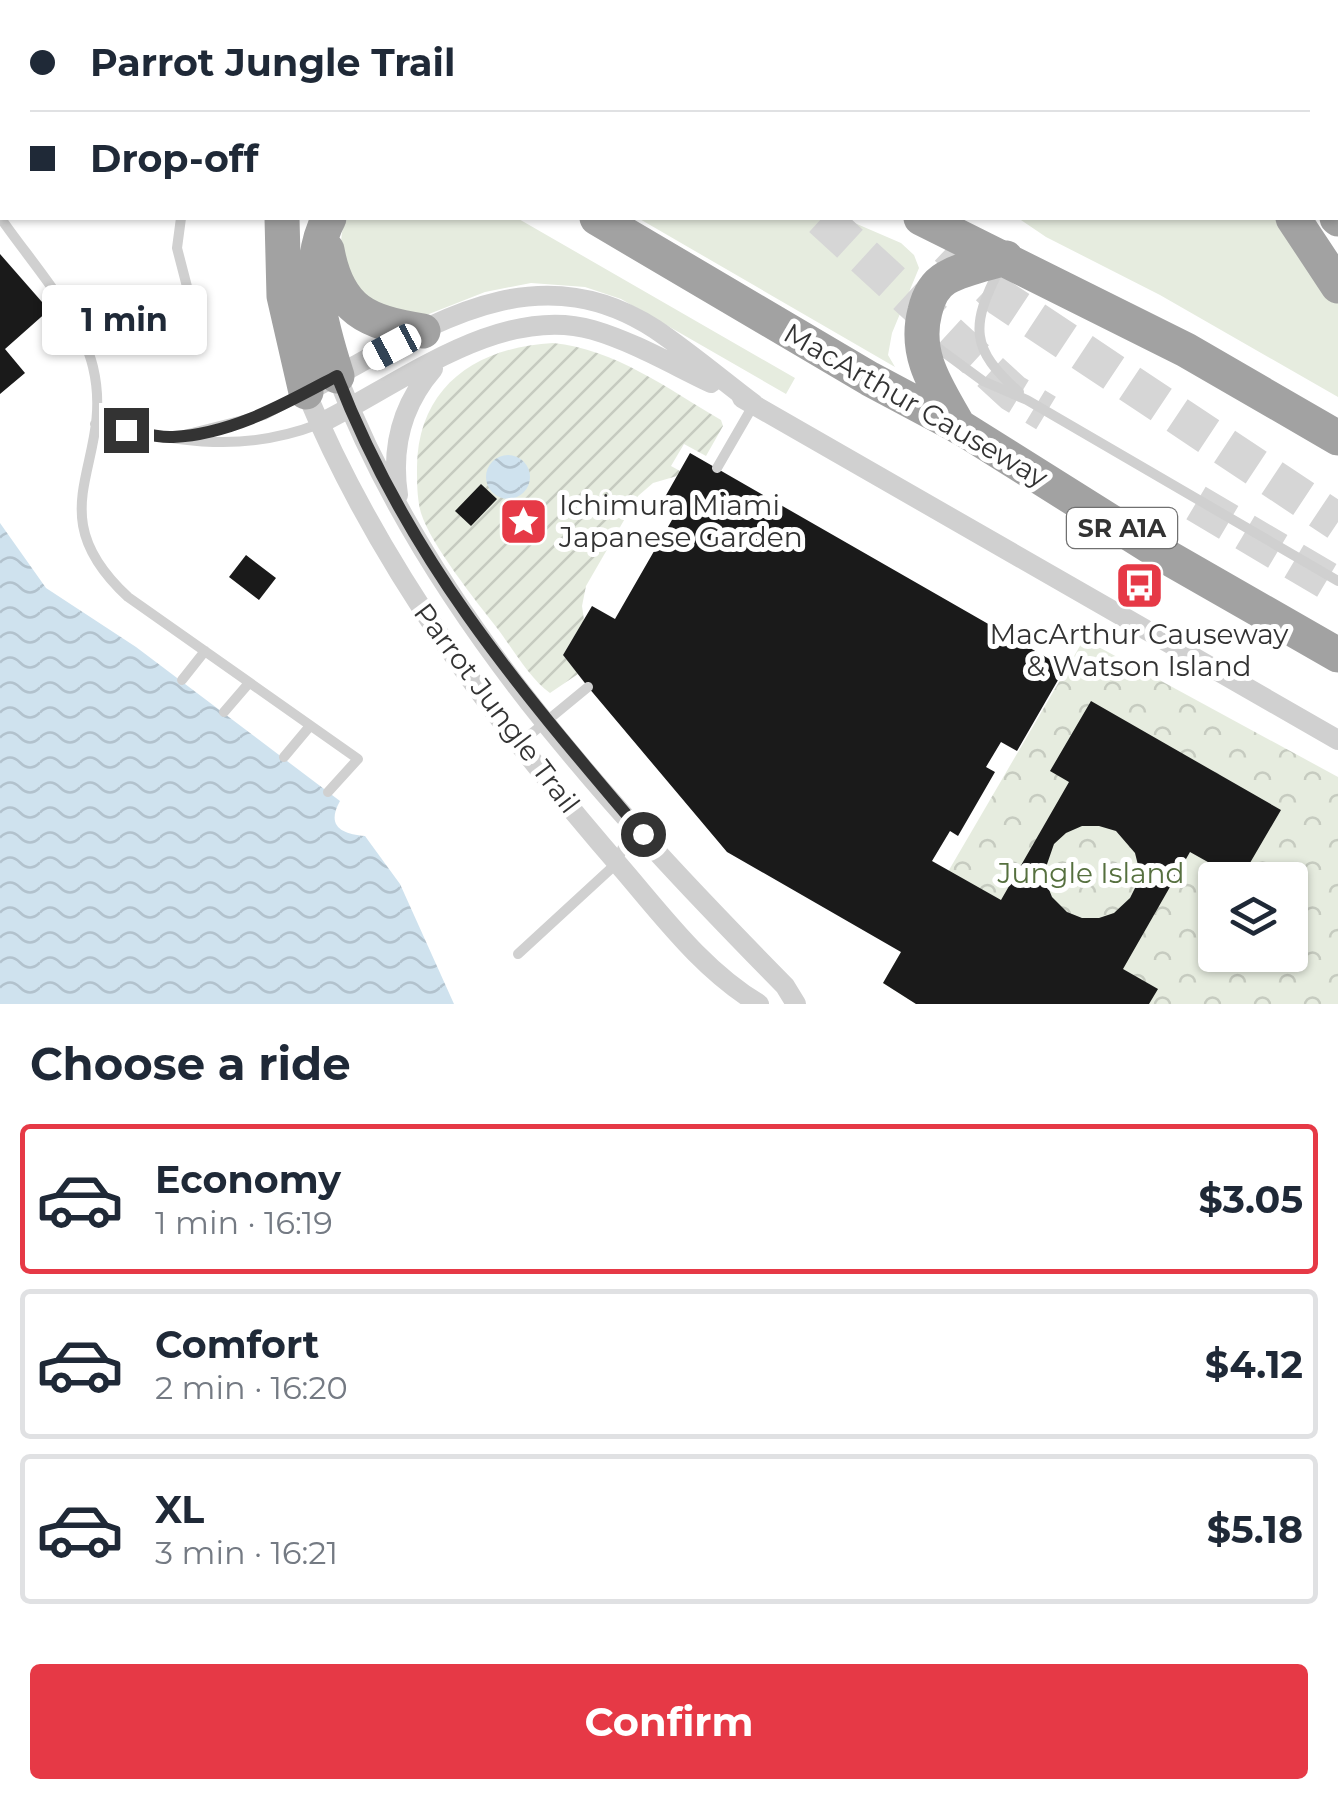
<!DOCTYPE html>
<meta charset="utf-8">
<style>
:root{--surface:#fff;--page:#f2f2f3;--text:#1f2937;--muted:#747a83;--line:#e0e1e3;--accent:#e63946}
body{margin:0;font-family:Montserrat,sans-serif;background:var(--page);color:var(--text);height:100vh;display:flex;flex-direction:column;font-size:38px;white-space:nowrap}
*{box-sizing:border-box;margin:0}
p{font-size:32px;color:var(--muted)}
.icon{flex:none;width:55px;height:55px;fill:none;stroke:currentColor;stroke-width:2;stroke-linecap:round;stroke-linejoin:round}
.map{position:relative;height:1004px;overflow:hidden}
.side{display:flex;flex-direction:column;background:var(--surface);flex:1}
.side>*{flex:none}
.top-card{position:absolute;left:0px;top:0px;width:1340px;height:220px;box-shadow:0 2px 8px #0004;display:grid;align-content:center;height:220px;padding:0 30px;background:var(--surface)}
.controls{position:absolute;left:1198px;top:862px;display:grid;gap:20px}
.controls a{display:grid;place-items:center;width:110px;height:110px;border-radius:10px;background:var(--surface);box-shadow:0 2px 8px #0004;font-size:50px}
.end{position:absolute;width:45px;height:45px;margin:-22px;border:12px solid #333;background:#fff;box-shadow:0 0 0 5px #fff}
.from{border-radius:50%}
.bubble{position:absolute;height:70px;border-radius:10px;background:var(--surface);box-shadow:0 2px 8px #0004;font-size:32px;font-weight:700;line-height:70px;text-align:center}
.car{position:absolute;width:30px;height:60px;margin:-30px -15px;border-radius:12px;box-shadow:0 0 8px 2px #0007;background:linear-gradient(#fff 24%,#345 0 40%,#fff 0 76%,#345 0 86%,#fff 0)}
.top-card b{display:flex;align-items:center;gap:35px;height:95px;font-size:38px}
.top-card b+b{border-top:2px solid var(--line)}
.top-card i{width:25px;height:25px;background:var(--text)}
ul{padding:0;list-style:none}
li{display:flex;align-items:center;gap:30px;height:150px;margin:0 20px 15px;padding:0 10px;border:5px solid var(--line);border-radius:10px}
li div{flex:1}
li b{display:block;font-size:38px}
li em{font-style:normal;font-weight:700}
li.active{border-color:var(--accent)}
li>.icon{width:90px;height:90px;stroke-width:1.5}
h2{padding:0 30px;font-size:45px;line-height:120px}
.action{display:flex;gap:20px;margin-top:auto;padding:20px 30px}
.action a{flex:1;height:115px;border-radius:10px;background:var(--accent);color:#fff;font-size:40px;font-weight:700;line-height:115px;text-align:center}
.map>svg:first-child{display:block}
.grass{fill:#e6ecdf}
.park{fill:url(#park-crowns);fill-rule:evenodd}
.garden{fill:url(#garden-furrows)}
.water{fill:url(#water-waves)}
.building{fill:#1a1a1a;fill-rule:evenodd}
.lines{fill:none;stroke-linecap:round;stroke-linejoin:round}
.motorway-tunnel{stroke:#d6d6d6;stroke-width:38;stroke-dasharray:38 19;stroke-linecap:butt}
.service{stroke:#d0d0d0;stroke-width:10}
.minor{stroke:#d0d0d0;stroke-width:20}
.trunk{stroke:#a2a2a2;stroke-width:35}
.route{stroke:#333;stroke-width:12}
.labels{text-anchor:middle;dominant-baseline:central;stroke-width:10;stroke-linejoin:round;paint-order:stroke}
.shield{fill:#fff;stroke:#707070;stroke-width:2.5}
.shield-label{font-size:25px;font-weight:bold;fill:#333}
.street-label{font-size:28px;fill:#333;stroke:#fff}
.poi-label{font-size:28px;fill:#333;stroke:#fff;text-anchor:start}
.park-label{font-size:28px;fill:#56703f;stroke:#fff}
</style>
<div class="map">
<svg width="1338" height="1004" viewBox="0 0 1338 1004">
<defs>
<pattern id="park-crowns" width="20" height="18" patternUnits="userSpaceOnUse" patternTransform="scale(2.5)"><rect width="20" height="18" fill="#e6ecdf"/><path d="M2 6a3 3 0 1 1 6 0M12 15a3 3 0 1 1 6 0" fill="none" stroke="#c6cbc0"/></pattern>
<pattern id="garden-furrows" width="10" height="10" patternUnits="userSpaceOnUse" patternTransform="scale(2.5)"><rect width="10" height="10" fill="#e6ecdf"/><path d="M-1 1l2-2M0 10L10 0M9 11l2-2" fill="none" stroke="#c6cbc0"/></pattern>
<pattern id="water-waves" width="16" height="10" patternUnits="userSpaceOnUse" patternTransform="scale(2.5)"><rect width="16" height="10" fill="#cfe2ee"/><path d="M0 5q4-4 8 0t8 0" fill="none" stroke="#b2c2cd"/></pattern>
</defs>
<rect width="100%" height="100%" fill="#fff"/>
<path class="grass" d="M348,218H517L795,378L786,394L621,299L585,287L531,283L485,292L429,314L397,318L353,294C347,270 333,240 348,218Z
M638,218H843L901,243L914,255L919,268L892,333L888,355L895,367Z
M1018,218H1283L1338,302V397L1160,295L1046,237Z"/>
<path class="park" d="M1084,639L1338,777V1004H916L883,983ZM1215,880H1290V955H1215Z"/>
<path class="garden" d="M553,343C615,349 668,389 721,420L723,426L706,456L684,444L671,466L680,471L677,476L653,483L638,496L586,586L582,606L584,620L563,655L578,674L550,693C530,679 513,649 497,628C476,601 431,545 421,513C417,499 417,482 417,467C418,387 476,347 553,343Z"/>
<path class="water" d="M486 477a22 22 0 1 1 44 0a22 22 0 1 1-44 0Z
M0,523L46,588L136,647L340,801C326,826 341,834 365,836L400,884L454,1004H0Z"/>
<path class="building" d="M0,254L49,310L5,349L25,373L0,394Z
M690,453L1065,668L1017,751L1001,742L986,767L995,772L958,836L950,831L932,861L1001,900L1069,782L1050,771L1091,701L1281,810L1240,880L1190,852L1123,969L1158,989L1149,1004H916L883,983L901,952L727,852L588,687L563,655L592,606L615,619L680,506L665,497ZM1082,826H1099L1116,831L1135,853L1139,869L1137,884L1130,898L1114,913L1099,918H1082L1067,912L1052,897L1046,882L1045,870L1054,844L1066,833Z
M481,484L497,499L471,526L455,511Z
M246,555L276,578L259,600L229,577Z"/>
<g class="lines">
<path class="motorway-tunnel" d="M615,0L616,2
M691,0L694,2
M822,218L1013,393L1046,413
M948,247L1001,298L1338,522
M1196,503L1338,587"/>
<path class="service" d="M0,64L2,65
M0,217C30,261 81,316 93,367C116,463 34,510 128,597L358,759L328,792
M181,218L177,248L198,329
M1000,268C970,326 970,349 1019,392
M934,345L983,381L1027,400L1338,581
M95,424C177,440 238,455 319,424
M184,435L264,415L299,396
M717,468L754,404
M182,680L205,651
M224,712L249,683
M520,743L588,687
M284,757L310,726
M518,954L617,863L624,844V820"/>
<path class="minor" d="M337,376C428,612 610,808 785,986L796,1004
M742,398L1338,740
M754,404C721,379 689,352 655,329C529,247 419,334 306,392C380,570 499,727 624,871C665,919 704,971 759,1004
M319,424C400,384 501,303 593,330C634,342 673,365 711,383
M398,495C391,448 401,406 433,369"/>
<path class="trunk" d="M101,0L108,2
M350,0L358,2
M1147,0L1151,2
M1198,0L1200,2
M897,2L903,0
M1003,2L1007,0
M282,218L284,296L306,392
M329,218C303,267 321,326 337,376
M597,218L870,379L960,427L1167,557L1338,655
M921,218L1186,350L1338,438
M1293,218L1338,286
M1337,218L1338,219
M327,250C338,310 367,323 423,331
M959,427C938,389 913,356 925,311C928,298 934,285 946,278C963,268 986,264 1006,258"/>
</g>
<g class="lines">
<path class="route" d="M126,430C141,433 158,438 173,437C233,434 286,403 337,376C408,559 518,687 643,834"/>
</g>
<defs>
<symbol id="sight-square" viewBox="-11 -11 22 22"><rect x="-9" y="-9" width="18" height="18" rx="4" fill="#e63946" stroke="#fff"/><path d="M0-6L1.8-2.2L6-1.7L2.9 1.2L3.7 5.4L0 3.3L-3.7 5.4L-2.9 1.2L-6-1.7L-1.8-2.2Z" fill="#fff"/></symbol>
<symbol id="bus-square" viewBox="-11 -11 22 22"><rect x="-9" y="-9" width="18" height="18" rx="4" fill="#e63946" stroke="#fff"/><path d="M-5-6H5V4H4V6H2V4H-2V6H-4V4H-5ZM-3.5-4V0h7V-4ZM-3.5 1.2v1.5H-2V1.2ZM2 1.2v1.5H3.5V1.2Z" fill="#fff"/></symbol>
</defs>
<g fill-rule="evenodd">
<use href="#sight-square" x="496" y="494" width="55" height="55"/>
<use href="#bus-square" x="1112" y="558" width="55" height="55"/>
</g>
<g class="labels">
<rect class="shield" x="1067" y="508" width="110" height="40" rx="8"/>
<g class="shield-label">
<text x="1122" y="528">SR A1A</text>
</g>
<g class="street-label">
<text transform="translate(916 405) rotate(30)">MacArthur Causeway</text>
<text transform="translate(497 708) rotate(53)">Parrot Jungle Trail</text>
</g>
<g class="poi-label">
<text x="559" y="505">Ichimura Miami<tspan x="559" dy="32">Japanese Garden</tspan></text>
<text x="1139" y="634" text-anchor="middle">MacArthur Causeway<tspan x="1139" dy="32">&amp; Watson Island</tspan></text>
</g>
<g class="park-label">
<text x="1091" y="873">Jungle Island</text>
</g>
</g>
</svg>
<div class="controls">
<a><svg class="icon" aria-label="layers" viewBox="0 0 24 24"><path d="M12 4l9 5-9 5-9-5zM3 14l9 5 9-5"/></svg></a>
</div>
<i class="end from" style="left:643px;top:834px"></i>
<i class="end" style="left:126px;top:430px"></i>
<div class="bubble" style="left:42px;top:285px;width:165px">1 min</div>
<i class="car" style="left:392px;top:347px;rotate:242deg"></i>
<div class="top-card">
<b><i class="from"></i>Parrot Jungle Trail</b>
<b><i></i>Drop-off</b>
</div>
</div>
<section class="side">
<h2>Choose a ride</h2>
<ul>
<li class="active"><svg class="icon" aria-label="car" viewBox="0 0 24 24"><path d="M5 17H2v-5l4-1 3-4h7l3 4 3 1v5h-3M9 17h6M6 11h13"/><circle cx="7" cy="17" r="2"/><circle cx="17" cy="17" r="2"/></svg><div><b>Economy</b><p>1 min · 16:19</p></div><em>$3.05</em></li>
<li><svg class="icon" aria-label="car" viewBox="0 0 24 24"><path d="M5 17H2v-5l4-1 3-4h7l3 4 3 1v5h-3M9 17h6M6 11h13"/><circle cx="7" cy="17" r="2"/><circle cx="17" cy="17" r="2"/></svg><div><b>Comfort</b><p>2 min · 16:20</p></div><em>$4.12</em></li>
<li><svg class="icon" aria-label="car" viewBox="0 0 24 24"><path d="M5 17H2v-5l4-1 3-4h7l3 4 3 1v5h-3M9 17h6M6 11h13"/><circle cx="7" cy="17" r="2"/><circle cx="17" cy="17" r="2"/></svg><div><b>XL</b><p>3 min · 16:21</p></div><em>$5.18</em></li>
</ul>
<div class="action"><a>Confirm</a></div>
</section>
